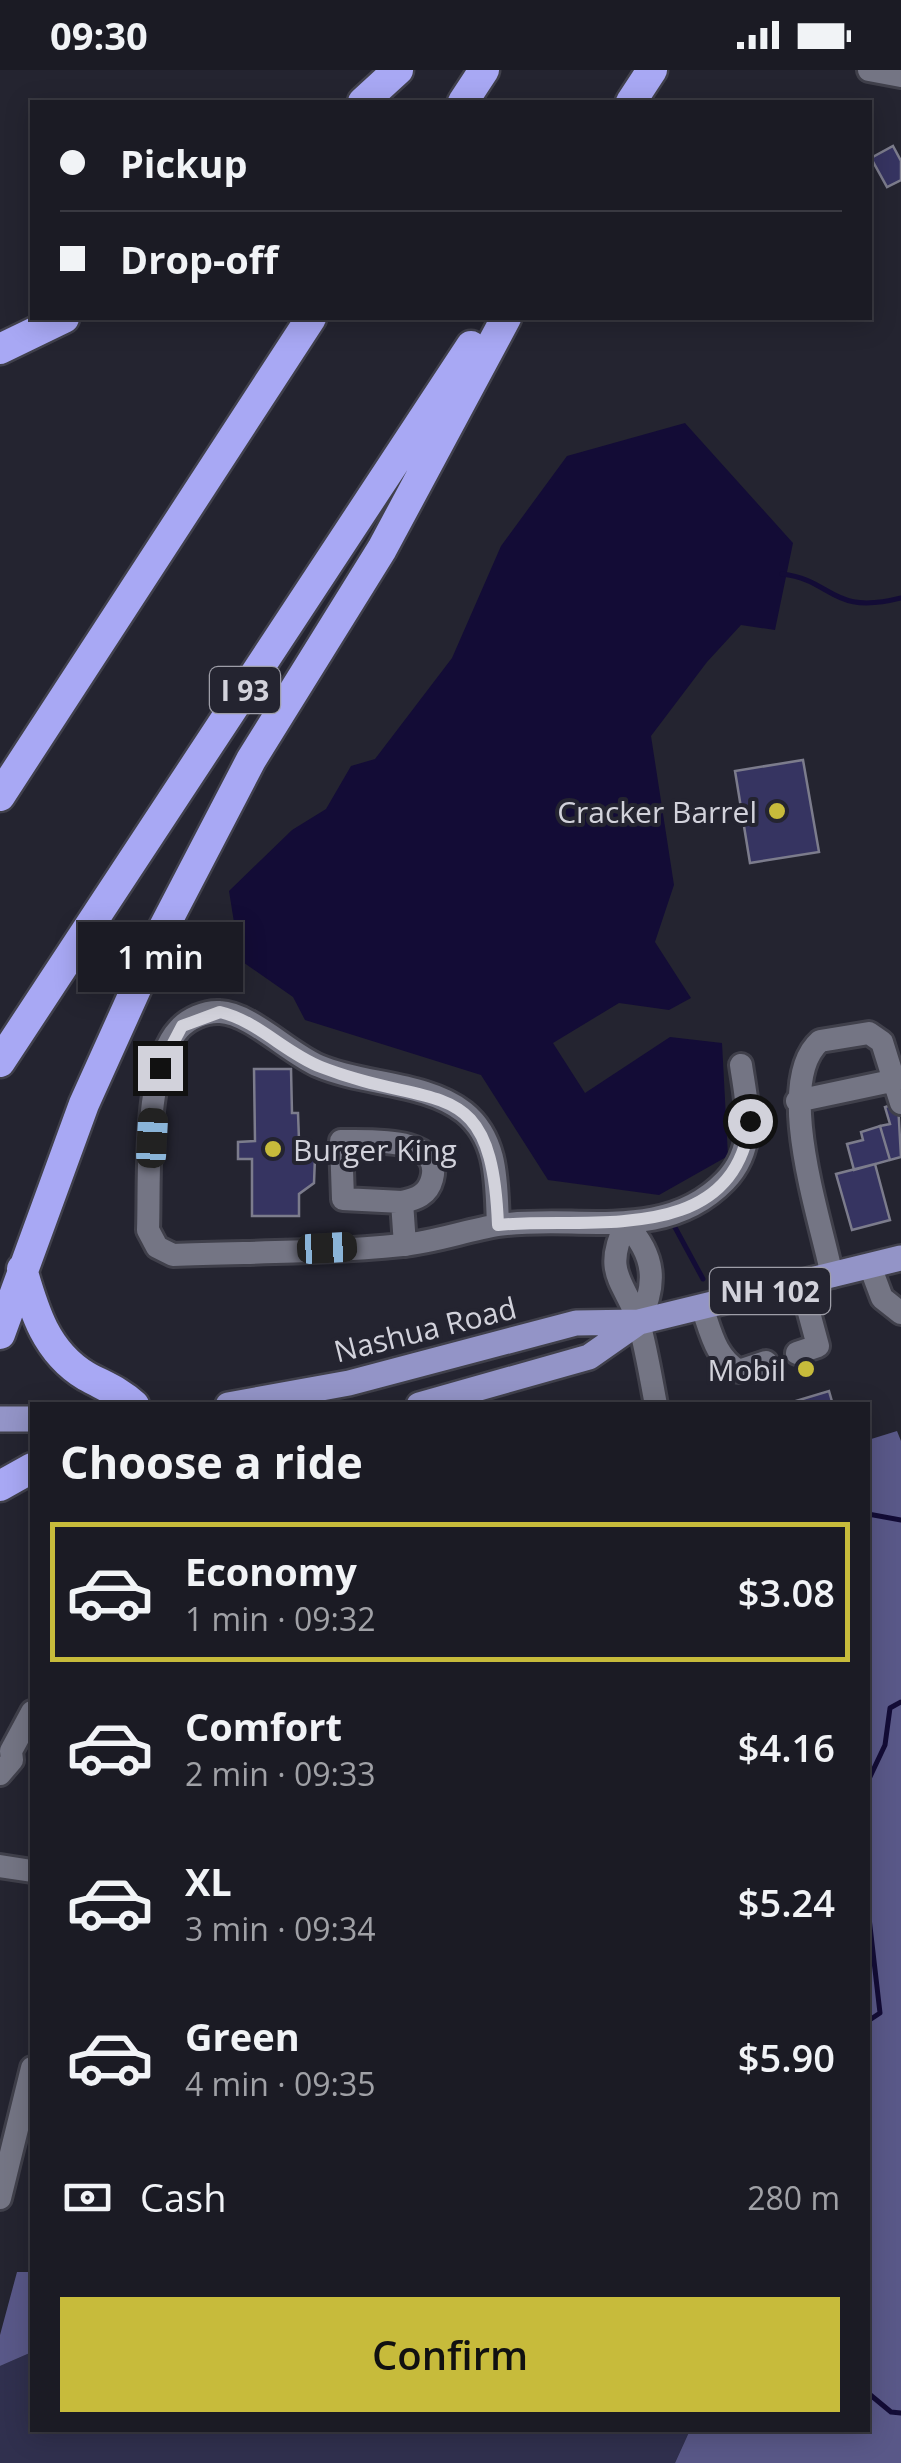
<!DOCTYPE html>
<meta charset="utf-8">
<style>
:root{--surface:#1b1b24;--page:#282831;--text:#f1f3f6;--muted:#a0a1a6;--line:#393941;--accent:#c7bb3b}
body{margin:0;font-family:"Open Sans",sans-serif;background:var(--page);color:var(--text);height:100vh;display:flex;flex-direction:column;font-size:38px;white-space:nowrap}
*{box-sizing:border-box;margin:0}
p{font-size:32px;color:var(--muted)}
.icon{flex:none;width:55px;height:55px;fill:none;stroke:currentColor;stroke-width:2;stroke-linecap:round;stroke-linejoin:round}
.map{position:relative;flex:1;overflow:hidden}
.drawer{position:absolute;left:30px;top:1332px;width:840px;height:1030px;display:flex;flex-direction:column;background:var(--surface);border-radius:0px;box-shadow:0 5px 25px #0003,0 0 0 2px var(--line)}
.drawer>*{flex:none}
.guide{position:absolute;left:30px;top:30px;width:842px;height:220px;border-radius:0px;box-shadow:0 5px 25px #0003,0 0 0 2px var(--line);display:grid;align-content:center;height:220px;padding:0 30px;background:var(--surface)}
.end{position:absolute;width:45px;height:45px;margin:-22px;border:12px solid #d2d2db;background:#111;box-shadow:0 0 0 5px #111}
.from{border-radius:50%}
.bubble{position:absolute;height:70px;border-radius:0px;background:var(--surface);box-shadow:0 5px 25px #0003,0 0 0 2px var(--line);font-size:32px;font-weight:600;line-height:70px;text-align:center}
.car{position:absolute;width:30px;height:60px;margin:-30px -15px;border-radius:12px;box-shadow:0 0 8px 2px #0007;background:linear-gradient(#222 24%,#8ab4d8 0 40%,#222 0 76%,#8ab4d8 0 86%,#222 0)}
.guide b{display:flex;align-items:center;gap:35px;height:95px;font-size:38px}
.guide b+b{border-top:2px solid var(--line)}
.guide i{width:25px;height:25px;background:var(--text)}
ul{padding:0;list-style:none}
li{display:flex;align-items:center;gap:30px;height:140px;margin:0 20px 15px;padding:0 10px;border:5px solid transparent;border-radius:0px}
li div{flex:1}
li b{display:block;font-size:38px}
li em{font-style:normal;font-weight:600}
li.on{border-color:var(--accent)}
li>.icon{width:90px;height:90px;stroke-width:1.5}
h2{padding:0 30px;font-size:45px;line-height:120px}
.pay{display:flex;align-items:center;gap:25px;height:110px;padding:0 30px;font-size:38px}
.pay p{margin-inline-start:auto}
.button{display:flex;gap:20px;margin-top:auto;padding:20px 30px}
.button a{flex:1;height:115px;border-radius:0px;background:var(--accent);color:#111;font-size:40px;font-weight:600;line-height:115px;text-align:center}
.status{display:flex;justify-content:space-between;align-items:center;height:70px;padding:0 50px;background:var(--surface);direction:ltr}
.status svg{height:28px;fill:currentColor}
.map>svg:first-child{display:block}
.green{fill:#30304e}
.forest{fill:#595888}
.water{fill:#130c36}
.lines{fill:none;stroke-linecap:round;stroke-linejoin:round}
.stream{stroke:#130c36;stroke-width:5}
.building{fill:#363461;stroke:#7c7c8c;stroke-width:2.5}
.minor-casing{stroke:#40404b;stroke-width:28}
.major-casing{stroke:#40404b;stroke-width:30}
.highway-casing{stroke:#40404b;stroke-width:35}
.minor{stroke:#747584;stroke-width:22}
.major{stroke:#9394c7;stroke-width:25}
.highway{stroke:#a8a8f4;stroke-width:30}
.route{stroke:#d2d2db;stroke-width:12}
.poi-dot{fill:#c7bb3b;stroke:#242430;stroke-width:4}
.labels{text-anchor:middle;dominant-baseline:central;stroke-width:8;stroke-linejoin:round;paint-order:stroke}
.shield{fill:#242430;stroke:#9e9ea8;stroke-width:2.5}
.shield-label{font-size:28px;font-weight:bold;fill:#d2d2db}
.poi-label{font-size:30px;fill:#d2d2db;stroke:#242430;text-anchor:end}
.street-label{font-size:30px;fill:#d2d2db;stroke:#242430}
</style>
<div class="status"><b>09:30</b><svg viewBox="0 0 49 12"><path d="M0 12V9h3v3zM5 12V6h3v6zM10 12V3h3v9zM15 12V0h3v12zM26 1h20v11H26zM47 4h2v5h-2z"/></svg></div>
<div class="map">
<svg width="901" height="2393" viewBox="0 0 901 2393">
<rect width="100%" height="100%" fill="#242430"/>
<path class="green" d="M32,2282V2360H690L675,2393H0V2296Z"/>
<path class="forest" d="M897,1361L901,1371V2393H675L690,2360H868V1370Z
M17,2202H32V2282L0,2296V2265Z"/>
<path class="water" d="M685,353L793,473L775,560L741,555L707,592L651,666L674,815L655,872L691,928L669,940L619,933L553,973L585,1023L670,967L722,973L728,1086L659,1125L548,1110L481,1005L305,950L293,927L240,890L229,821L292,760L326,739L351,696L375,689L452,588L501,476L567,386Z"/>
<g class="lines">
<path class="stream" d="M782,504C834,510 830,546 901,528
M671,1150L703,1209
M868,1444L901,1450
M868,1711L885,1675L890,1638L901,1632
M868,1839L880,1943L868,1951
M868,2323L891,2342L901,2343"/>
</g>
<path class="building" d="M893,76L901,91V110L887,117L871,88Z
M803,690L819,782L750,793L735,701Z
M254,999H291L292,1043H298L299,1070L315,1087L314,1113L299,1124V1146H252V1089H238V1072L255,1071Z
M898,1033L901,1087L890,1090L880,1056L890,1054L885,1037Z
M880,1056L890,1090L854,1100L847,1074L863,1070L861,1062Z
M875,1094L890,1150L852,1160L836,1104Z
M829,1321L833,1335H790L789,1333Z"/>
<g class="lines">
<defs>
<path id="minor" d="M869,0L901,6
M797,1031L896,1010
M402,1132L343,1129L341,1071C365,1072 444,1065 432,1109C428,1125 416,1129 402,1132L405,1175
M626,1154C600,1206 628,1213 640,1257C647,1283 651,1309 656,1335
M626,1154C656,1186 657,1214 639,1252
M498,1155C496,1115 499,1070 464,1042C426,1012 363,1015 319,996C290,984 250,943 220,942C205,941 188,949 179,959C143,997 150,1109 148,1160L157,1177L173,1185C249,1182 326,1183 402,1175C435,1172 467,1160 499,1155C575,1144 664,1174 725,1111C758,1077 747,1036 741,995
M870,1196L882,1228L901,1243
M832,1206C821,1150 773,1012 820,971L869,963L882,972L901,1033
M702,1237C711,1262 715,1287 739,1301L766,1292
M797,1283L818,1276L801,1213
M0,1704L12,1690L11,1681L32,1642
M0,1796L32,1801
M0,2128L32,1998"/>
<path id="major" d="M228,1335L349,1313L576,1253L639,1252L901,1188
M419,1335L589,1287L639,1252
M0,1349H32"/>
<path id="highway" d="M363,32L398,0
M463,32L484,0
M631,32L652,0
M0,279L64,248
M0,726L311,248
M0,992L471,276
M22,1199C34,1241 46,1282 86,1306C104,1316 119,1321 134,1335
M0,1264L84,1034L163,859L251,690L382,479L506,248
M0,1416L32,1398"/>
</defs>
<use href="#minor" class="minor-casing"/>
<use href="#major" class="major-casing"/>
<use href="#highway" class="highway-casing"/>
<use href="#minor" class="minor"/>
<use href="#major" class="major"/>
<use href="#highway" class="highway"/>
</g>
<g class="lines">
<path class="route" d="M160,998L182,956L220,942C258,951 285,983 321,997C435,1042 492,999 498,1155C587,1146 734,1179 750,1051"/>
</g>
<g class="poi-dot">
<circle cx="777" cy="741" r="10"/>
<circle cx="273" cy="1079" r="10"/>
<circle cx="806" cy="1299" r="10"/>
</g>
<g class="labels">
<g class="shield">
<rect x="210" y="597" width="70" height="46" rx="8"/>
<rect x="710" y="1198" width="120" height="46" rx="8"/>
</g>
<g class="shield-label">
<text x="245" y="620">I 93</text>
<text x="770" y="1221">NH 102</text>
</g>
<g class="poi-label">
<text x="757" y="741">Cracker Barrel</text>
<text x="293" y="1079" text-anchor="start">Burger King</text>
<text x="786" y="1299">Mobil</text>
</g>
<g class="street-label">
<text transform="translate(425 1259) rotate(-14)">Nashua Road</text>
</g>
</g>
</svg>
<i class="end from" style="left:750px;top:1051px"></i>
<i class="end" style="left:160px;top:998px"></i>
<div class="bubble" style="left:78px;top:852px;width:165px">1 min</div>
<i class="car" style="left:152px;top:1068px;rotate:3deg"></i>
<i class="car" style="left:327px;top:1178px;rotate:87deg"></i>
<div class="guide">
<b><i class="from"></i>Pickup</b>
<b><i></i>Drop-off</b>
</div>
<section class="drawer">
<h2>Choose a ride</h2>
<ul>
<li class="on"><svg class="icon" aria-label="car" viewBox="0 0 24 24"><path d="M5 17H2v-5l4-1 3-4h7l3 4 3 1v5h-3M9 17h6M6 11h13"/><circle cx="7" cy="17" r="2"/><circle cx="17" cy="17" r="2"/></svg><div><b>Economy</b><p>1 min · 09:32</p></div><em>$3.08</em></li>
<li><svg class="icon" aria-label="car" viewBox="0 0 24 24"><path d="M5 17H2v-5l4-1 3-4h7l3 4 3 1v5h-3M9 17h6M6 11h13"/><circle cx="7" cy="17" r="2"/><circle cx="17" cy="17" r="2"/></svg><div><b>Comfort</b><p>2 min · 09:33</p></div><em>$4.16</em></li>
<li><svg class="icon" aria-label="car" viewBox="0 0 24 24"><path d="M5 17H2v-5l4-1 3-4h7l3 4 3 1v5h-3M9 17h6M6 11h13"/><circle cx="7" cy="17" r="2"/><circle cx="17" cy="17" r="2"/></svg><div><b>XL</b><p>3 min · 09:34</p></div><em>$5.24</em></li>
<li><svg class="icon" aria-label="car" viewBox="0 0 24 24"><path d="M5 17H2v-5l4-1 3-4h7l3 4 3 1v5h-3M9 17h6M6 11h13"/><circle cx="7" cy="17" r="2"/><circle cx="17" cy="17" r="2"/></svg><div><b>Green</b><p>4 min · 09:35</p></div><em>$5.90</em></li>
</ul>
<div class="pay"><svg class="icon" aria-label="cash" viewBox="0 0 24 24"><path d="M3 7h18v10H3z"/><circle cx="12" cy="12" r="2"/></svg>Cash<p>280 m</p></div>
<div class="button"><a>Confirm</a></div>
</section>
</div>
